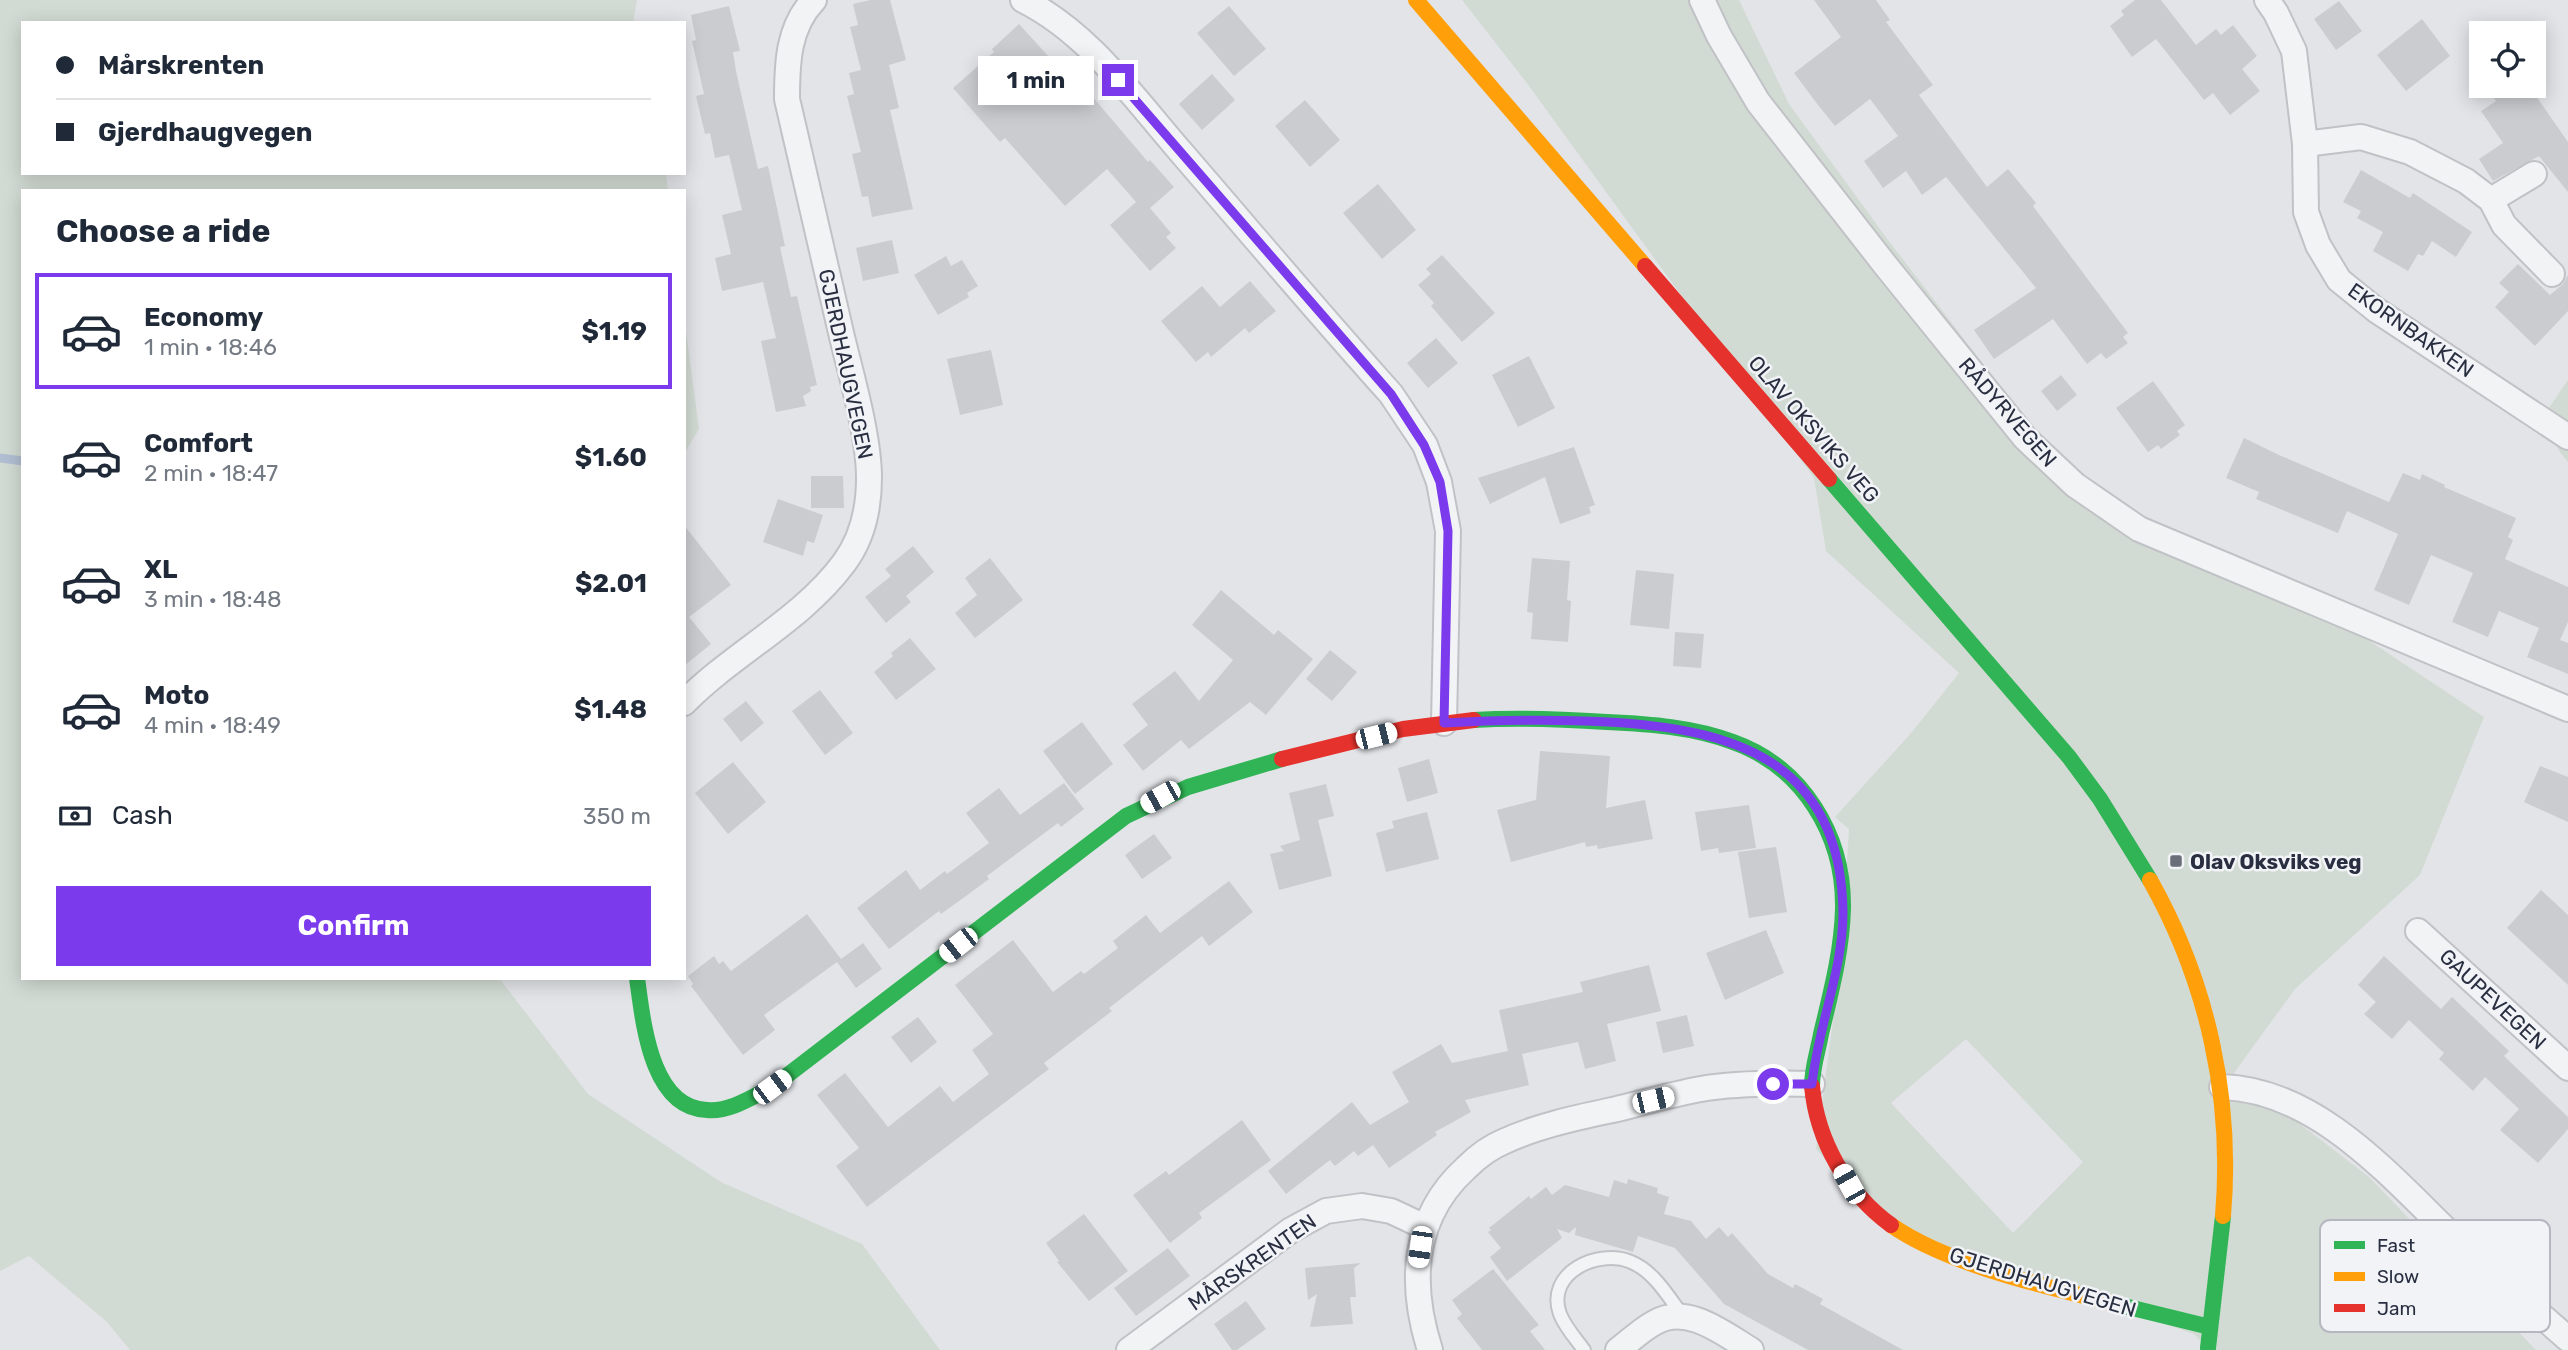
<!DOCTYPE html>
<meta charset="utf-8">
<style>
:root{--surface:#fff;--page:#f6f6f7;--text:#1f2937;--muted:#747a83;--line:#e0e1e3;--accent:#7c3aed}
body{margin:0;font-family:Rubik,sans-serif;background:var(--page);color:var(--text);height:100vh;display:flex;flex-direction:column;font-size:26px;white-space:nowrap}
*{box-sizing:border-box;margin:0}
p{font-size:23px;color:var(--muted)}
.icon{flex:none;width:38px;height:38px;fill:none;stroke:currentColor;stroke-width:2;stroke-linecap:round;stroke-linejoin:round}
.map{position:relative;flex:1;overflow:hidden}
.sheet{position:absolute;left:21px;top:189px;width:665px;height:791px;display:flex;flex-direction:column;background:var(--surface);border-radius:0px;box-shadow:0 4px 18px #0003}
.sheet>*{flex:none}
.top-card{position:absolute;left:21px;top:21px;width:665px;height:154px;border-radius:0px;box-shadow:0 4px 18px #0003;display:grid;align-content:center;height:154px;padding:0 35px;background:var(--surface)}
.tools{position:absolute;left:2469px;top:21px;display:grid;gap:14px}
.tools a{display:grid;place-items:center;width:77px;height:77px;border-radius:0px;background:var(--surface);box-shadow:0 4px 18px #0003;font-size:35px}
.end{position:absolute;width:32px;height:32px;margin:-16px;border:9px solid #7c3aed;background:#fff;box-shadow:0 0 0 4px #fff}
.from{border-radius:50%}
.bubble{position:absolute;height:49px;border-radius:0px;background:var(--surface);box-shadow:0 4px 18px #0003;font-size:23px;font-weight:700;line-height:49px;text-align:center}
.car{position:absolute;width:21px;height:42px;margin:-21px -10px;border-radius:9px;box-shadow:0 0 5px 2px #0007;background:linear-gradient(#fff 24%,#345 0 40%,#fff 0 76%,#345 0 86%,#fff 0)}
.top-card b{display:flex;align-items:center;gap:24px;height:66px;font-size:26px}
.top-card b+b{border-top:2px solid var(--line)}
.top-card i{width:18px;height:18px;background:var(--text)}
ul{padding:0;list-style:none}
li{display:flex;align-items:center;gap:21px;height:116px;margin:0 14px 10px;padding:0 21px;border:4px solid transparent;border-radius:0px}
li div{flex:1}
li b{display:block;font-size:26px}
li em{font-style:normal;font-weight:700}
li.selected{border-color:var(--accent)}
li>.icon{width:63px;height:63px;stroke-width:1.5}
h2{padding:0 35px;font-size:32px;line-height:84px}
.pay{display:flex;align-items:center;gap:18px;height:77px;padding:0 35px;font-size:26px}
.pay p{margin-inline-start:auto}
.action{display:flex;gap:14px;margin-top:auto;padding:14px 35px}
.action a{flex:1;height:80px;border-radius:0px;background:var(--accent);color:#fff;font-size:28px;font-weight:700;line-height:80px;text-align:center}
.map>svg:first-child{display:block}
.green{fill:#d2dbd3;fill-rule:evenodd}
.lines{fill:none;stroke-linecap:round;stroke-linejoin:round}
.stream{stroke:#b1bed2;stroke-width:9}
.building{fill:#cbccd0}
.lane-casing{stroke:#c1c2c6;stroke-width:16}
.street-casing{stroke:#c1c2c6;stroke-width:28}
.lane{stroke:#f2f3f5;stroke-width:12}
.street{stroke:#f2f3f5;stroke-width:24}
.fast{stroke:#30b455;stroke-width:16}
.slow{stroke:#ff9f0a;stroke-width:16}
.jam{stroke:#e5322d;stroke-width:16}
.route{stroke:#7c3aed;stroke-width:9}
.poi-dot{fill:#6a6e7b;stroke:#f1f3f7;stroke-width:2.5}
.labels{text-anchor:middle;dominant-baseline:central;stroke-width:5;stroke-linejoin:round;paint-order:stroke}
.street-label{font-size:21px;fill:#292f41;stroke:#f1f3f7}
.poi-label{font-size:21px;font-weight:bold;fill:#292f41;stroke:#f1f3f7;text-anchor:start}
.key{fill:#f1f3f7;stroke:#b5b8c0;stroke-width:2}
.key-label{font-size:19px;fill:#292f41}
</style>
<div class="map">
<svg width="2568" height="1350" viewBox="0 0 2568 1350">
<rect width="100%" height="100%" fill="#e3e4e8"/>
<path class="green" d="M0,0H637L633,23H23V173H666L668,191H23V978H499L588,1094L721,1182L862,1244L940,1350H130L107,1322L29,1256L0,1271Z
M1462,0H1739L1789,104L1888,240L2094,508L2362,636L2484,717L2420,875L2295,989L2234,1073L2369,1177L2536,1350H2210L2194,1334L1889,1229L1816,1149L1841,960L1849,829L1835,817L1912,732L1959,673L1826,551L1814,478L1526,82ZM1966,1039L2083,1162L2013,1233L1891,1103Z
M684,316L699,429L684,454Z
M2568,380V462L2559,451L2546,412Z"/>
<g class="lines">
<path class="stream" d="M0,458L23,461"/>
</g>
<path class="building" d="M870,0H890L906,60L889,65L899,108L890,110L913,209L872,217L868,196L862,197L852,154L861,152L847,96L854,94L849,73L861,70L850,27L858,25L853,4Z
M1814,0H1876L1890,20L1886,22L1933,85L1919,95L1987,187L2008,169L2036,203L2033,206L2128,333L2123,337L2128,343L2106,359L2101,353L2087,364L2053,319L1994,359L1974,330L2036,288L1946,177L1922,195L1906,171L1883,188L1864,161L1898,136L1870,99L1835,126L1818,105L1794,73L1841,37Z
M2135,0H2161L2196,45L2216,29L2221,35L2233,25L2257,56L2242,69L2260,91L2230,115L2213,93L2204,100L2156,39L2132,57L2110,26L2124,15L2121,11Z
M2339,1L2362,31L2336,50L2314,19Z
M729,6L740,51L733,52L736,71L758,169L768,166L785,246L780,247L791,297L797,296L817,385L810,387L811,391L803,396L806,406L776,412L761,341L776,338L763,282L722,291L715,258L731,254L722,215L742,210L729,155L715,158L710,133L705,134L696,96L704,94L692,41L696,40L691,15Z
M1229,6L1266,49L1234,76L1197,33Z
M2422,19L2450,56L2406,91L2377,55Z
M1019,24L1082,93L1086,89L1148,162L1150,160L1174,187L1150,208L1171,233L1166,237L1176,248L1150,271L1110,225L1136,202L1107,169L1065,206L1005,138L1000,142L953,88L994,52L992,49Z
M1212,74L1235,100L1202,130L1179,104Z
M2486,86H2529L2568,142V192L2539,156L2493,181L2479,159L2503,143L2481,111L2496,101Z
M1305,100L1340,140L1310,167L1275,126Z
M2361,170L2410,198L2413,193L2472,232L2456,257L2432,241L2423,256L2418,254L2408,271L2373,251L2383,232L2357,218L2361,211L2343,202Z
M1378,184L1416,230L1382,259L1343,213Z
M892,240L899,273L863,281L856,248Z
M1442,255L1495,313L1462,342L1431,306L1434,303L1418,285L1431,274L1426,269Z
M946,256L951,266L962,260L978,286L967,293L969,297L938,315L914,275Z
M2518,264L2550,295L2563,284L2568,275V311L2535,346L2495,307L2509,292L2499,283Z
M1250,281L1276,311L1249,333L1245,328L1211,357L1208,352L1196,362L1161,321L1202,286L1220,307Z
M1436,338L1458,363L1428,388L1407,363Z
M991,350L1003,405L960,415L947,359Z
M1529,356L1555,408L1518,427L1492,375Z
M2061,375L2077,395L2057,411L2041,391Z
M2153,381L2185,425L2177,431L2180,435L2161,449L2158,445L2148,452L2116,408Z
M2244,438L2279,455L2389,502L2403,473L2420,480L2422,474L2445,485L2444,487L2516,518L2508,537L2513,540L2505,559L2568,587V622L2560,640L2568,643V674L2527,657L2539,628L2499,611L2488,637L2452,622L2473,573L2431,555L2409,605L2374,590L2398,534L2347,511L2338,533L2256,499L2259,492L2226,478Z
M1574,447L1595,505L1589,507L1591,513L1560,524L1545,477L1490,504L1478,478Z
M811,476H843L844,508H811Z
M778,499L823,515L814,543L807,541L803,556L763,542Z
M684,525L731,585L689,617L711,644L684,666Z
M913,546L934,572L906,596L911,602L886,623L865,597L891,576L885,569Z
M990,558L1023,600L975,638L955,613L977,595L965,578Z
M1532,558L1570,561L1567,600L1571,601L1568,642L1531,639L1533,613L1527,612Z
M1636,570L1674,574L1669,629L1630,625Z
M1221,590L1274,635L1278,630L1313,659L1266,715L1250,702L1189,749L1181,740L1143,771L1123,745L1148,725L1132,704L1175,671L1199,701L1233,660L1192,625Z
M1675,632L1704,634L1701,668L1673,666Z
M910,638L936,669L896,700L874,672L893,656L891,653Z
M1330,650L1357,672L1332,701L1306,679Z
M820,690L853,733L825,755L792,711Z
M746,701L764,723L741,742L723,719Z
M1082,722L1113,764L1075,794L1043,751Z
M1540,751L1610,756L1606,808L1645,800L1653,839L1598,849L1597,845L1586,847L1585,842L1511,862L1497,810L1536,800Z
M1429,759L1438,793L1407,802L1398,768Z
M733,762L766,802L728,834L695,793Z
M2540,766L2568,777V822L2524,802Z
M1064,783L1084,809L1061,827L1058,823L987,876L989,879L966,896L941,914L939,911L889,949L857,908L906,870L920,890L945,871L947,874L989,843L966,813L999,788L1020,815Z
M1326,784L1334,816L1318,820L1332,876L1279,890L1270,854L1284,851L1280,846L1300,840L1289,793Z
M1749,805L1756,848L1719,853L1718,848L1701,851L1695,812Z
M1427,812L1439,859L1386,872L1376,833L1394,828L1392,821Z
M1154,834L1172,858L1142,879L1125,855Z
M1776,847L1787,912L1749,918L1738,852Z
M1229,881L1253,912L1209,946L1202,936L1109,1008L1112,1011L1044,1063L1049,1069L867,1207L836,1166L859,1148L817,1095L845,1073L888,1127L940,1086L953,1102L989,1074L972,1050L993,1034L955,985L1013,940L1053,992L1081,971L1084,974L1118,948L1113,941L1146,915L1160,933Z
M2541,890L2568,915V985L2507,928Z
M807,914L841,959L863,943L882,969L856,988L837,962L764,1015L775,1030L743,1055L691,986L693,984L688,976L714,956L719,964L723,961L731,971Z
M1766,930L1784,973L1725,1000L1706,953Z
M2384,956L2441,1009L2452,997L2509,1051L2504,1056L2568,1117V1129L2538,1163L2500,1130L2519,1109L2485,1077L2473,1091L2439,1059L2444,1053L2409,1020L2392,1039L2364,1014L2376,1002L2358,985Z
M1649,965L1661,1011L1607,1024L1616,1061L1585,1069L1578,1042L1522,1054L1529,1085L1465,1100L1471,1112L1435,1132L1437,1135L1389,1168L1373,1145L1358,1156L1354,1151L1335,1166L1330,1160L1286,1194L1268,1171L1352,1102L1370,1125L1409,1102L1392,1072L1441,1044L1452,1063L1508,1051L1499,1010L1583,992L1580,982Z
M1687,1015L1694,1046L1663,1053L1656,1022Z
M918,1017L937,1042L911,1063L891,1037Z
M1242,1120L1271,1160L1199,1213L1202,1218L1170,1243L1133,1195L1166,1171L1169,1175Z
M1628,1179L1658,1188L1657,1193L1669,1197L1664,1214L1691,1221L1706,1239L1719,1227L1728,1237L1732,1233L1768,1274L1793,1288L1795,1284L1823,1299L1820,1304L1903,1350H1808L1724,1304L1675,1248L1638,1236L1633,1252L1575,1235L1576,1227L1569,1233L1557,1229L1562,1238L1507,1281L1490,1257L1501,1248L1488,1232L1491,1230L1489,1228L1529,1196L1531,1199L1546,1187L1552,1195L1565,1185L1609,1197L1614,1180L1627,1184Z
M1084,1214L1128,1271L1089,1301L1057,1262L1059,1261L1046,1243Z
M1168,1248L1190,1276L1136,1316L1114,1288Z
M1361,1263L1354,1268L1356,1297H1350L1353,1324L1310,1327L1317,1294L1308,1300L1305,1268Z
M1493,1269L1539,1325L1530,1331L1545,1350H1482L1457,1318L1462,1314L1452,1300Z
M1246,1301L1266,1329L1237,1350H1232L1214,1324Z"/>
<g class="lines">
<defs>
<path id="lane" d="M1584,1350C1576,1339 1565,1327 1560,1314C1545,1273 1598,1248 1631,1262C1654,1271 1669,1298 1683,1316"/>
<path id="street" d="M1023,0C1089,33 1133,97 1180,151C1250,232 1319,314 1391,394L1425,445L1439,482L1448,531L1444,723
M1702,0L1719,36L1758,102L1886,266L2025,438L2075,485L2139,529L2568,709
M2267,0L2276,13L2294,51L2305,144L2306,212L2318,245L2339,280L2376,310L2568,437
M2305,144L2361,137L2410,152L2466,181L2491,200L2534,174
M2491,200L2504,225L2552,274
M684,703C733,653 802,620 844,563C862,539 869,508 869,478C869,437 852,378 842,337C824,258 805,178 787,99C787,63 788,27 814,0
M2418,931L2568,1068
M2222,1087C2323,1090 2399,1187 2468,1251C2501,1281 2535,1310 2568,1339
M1129,1350L1291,1230L1326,1211L1362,1206L1391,1211L1425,1227
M1430,1350C1409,1284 1412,1217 1466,1168C1477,1157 1490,1147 1505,1141C1540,1125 1580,1117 1617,1109C1645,1102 1673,1094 1701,1089C1737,1083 1775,1083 1812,1084
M1618,1350C1630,1341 1641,1330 1654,1323C1687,1303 1724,1334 1751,1350"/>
</defs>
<use href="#lane" class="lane-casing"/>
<use href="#street" class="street-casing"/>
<use href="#lane" class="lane"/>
<use href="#street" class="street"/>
<path class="fast" d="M1829,479L2069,757L2100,799L2150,880
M1474,720C1519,717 1563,719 1607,722C1650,724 1693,727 1733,742C1803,767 1844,835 1843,908C1842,951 1831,992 1821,1034C1818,1051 1812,1068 1812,1086
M637,978C643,1020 650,1108 707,1110C730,1112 752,1097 772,1087L1126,816L1188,787L1282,759
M2116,1304L2210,1327
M2208,1348L2223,1216"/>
<path class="slow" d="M1416,0L1645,266
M2150,880C2208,983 2233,1099 2223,1216
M1891,1225C1948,1265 2048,1287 2116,1304"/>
<path class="jam" d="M1645,266L1829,479
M1282,759L1403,729L1474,720
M1812,1086C1817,1141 1847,1193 1891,1225"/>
</g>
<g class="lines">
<path class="route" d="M1118,80L1391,394L1424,445L1440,482L1448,531L1444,723C1499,720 1553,719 1608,722C1737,729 1841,763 1843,912C1843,971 1818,1026 1812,1084H1773"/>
</g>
<rect class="poi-dot" x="2169" y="854" width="14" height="14" rx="3.5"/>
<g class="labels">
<g class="street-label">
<text transform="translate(2411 330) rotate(35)">EKORNBAKKEN</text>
<text transform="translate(846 364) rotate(78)">GJERDHAUGVEGEN</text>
<text transform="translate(2008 412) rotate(49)">RÅDYRVEGEN</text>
<text transform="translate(1814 429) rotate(49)">OLAV OKSVIKS VEG</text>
<text transform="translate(2493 999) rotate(43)">GAUPEVEGEN</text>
<text transform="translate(1252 1262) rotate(-35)">MÅRSKRENTEN</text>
<text transform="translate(2043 1282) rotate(17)">GJERDHAUGVEGEN</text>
</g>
<g class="poi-label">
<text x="2190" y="861">Olav Oksviks veg</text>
</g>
</g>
<rect x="2320" y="1220" width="230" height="112" rx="10" class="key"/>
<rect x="2334" y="1241" width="31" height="8" fill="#30b455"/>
<rect x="2334" y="1272" width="31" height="9" fill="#ff9f0a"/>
<rect x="2334" y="1304" width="31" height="8" fill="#e5322d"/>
<g class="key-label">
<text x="2377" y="1252">Fast</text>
<text x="2377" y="1283">Slow</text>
<text x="2377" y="1315">Jam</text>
</g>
</svg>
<div class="tools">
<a><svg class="icon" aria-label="locate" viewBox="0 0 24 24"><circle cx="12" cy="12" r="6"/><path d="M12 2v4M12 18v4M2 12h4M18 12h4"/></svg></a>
</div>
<i class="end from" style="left:1773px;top:1084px"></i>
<i class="end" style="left:1118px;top:80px"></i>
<div class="bubble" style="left:978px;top:56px;width:116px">1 min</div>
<i class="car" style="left:1376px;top:736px;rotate:76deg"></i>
<i class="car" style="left:1160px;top:797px;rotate:241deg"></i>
<i class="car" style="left:958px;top:945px;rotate:232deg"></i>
<i class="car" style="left:772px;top:1087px;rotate:53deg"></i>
<i class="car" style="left:1653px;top:1100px;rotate:77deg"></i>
<i class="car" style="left:1849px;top:1184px;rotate:331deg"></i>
<i class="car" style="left:1420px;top:1247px;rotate:188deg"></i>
<div class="top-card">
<b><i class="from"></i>Mårskrenten</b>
<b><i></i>Gjerdhaugvegen</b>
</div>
<section class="sheet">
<h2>Choose a ride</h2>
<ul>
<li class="selected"><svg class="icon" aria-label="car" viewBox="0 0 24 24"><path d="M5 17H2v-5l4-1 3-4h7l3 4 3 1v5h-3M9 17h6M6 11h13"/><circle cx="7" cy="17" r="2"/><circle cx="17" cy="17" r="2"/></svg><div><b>Economy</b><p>1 min · 18:46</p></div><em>$1.19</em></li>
<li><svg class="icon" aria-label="car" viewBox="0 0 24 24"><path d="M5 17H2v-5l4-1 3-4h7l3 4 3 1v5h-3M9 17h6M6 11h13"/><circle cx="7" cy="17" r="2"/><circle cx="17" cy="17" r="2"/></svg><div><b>Comfort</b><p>2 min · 18:47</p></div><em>$1.60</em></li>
<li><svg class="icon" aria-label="car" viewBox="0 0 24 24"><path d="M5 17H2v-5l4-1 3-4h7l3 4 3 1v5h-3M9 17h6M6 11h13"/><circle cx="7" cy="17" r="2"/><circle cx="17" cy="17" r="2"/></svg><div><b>XL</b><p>3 min · 18:48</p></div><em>$2.01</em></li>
<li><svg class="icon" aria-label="car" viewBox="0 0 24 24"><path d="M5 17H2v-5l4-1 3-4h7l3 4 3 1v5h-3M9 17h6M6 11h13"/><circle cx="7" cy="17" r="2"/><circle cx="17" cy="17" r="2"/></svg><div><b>Moto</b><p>4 min · 18:49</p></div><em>$1.48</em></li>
</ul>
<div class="pay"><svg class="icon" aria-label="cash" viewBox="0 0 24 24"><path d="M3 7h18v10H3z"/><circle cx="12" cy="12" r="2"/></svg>Cash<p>350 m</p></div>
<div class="action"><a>Confirm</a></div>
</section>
</div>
